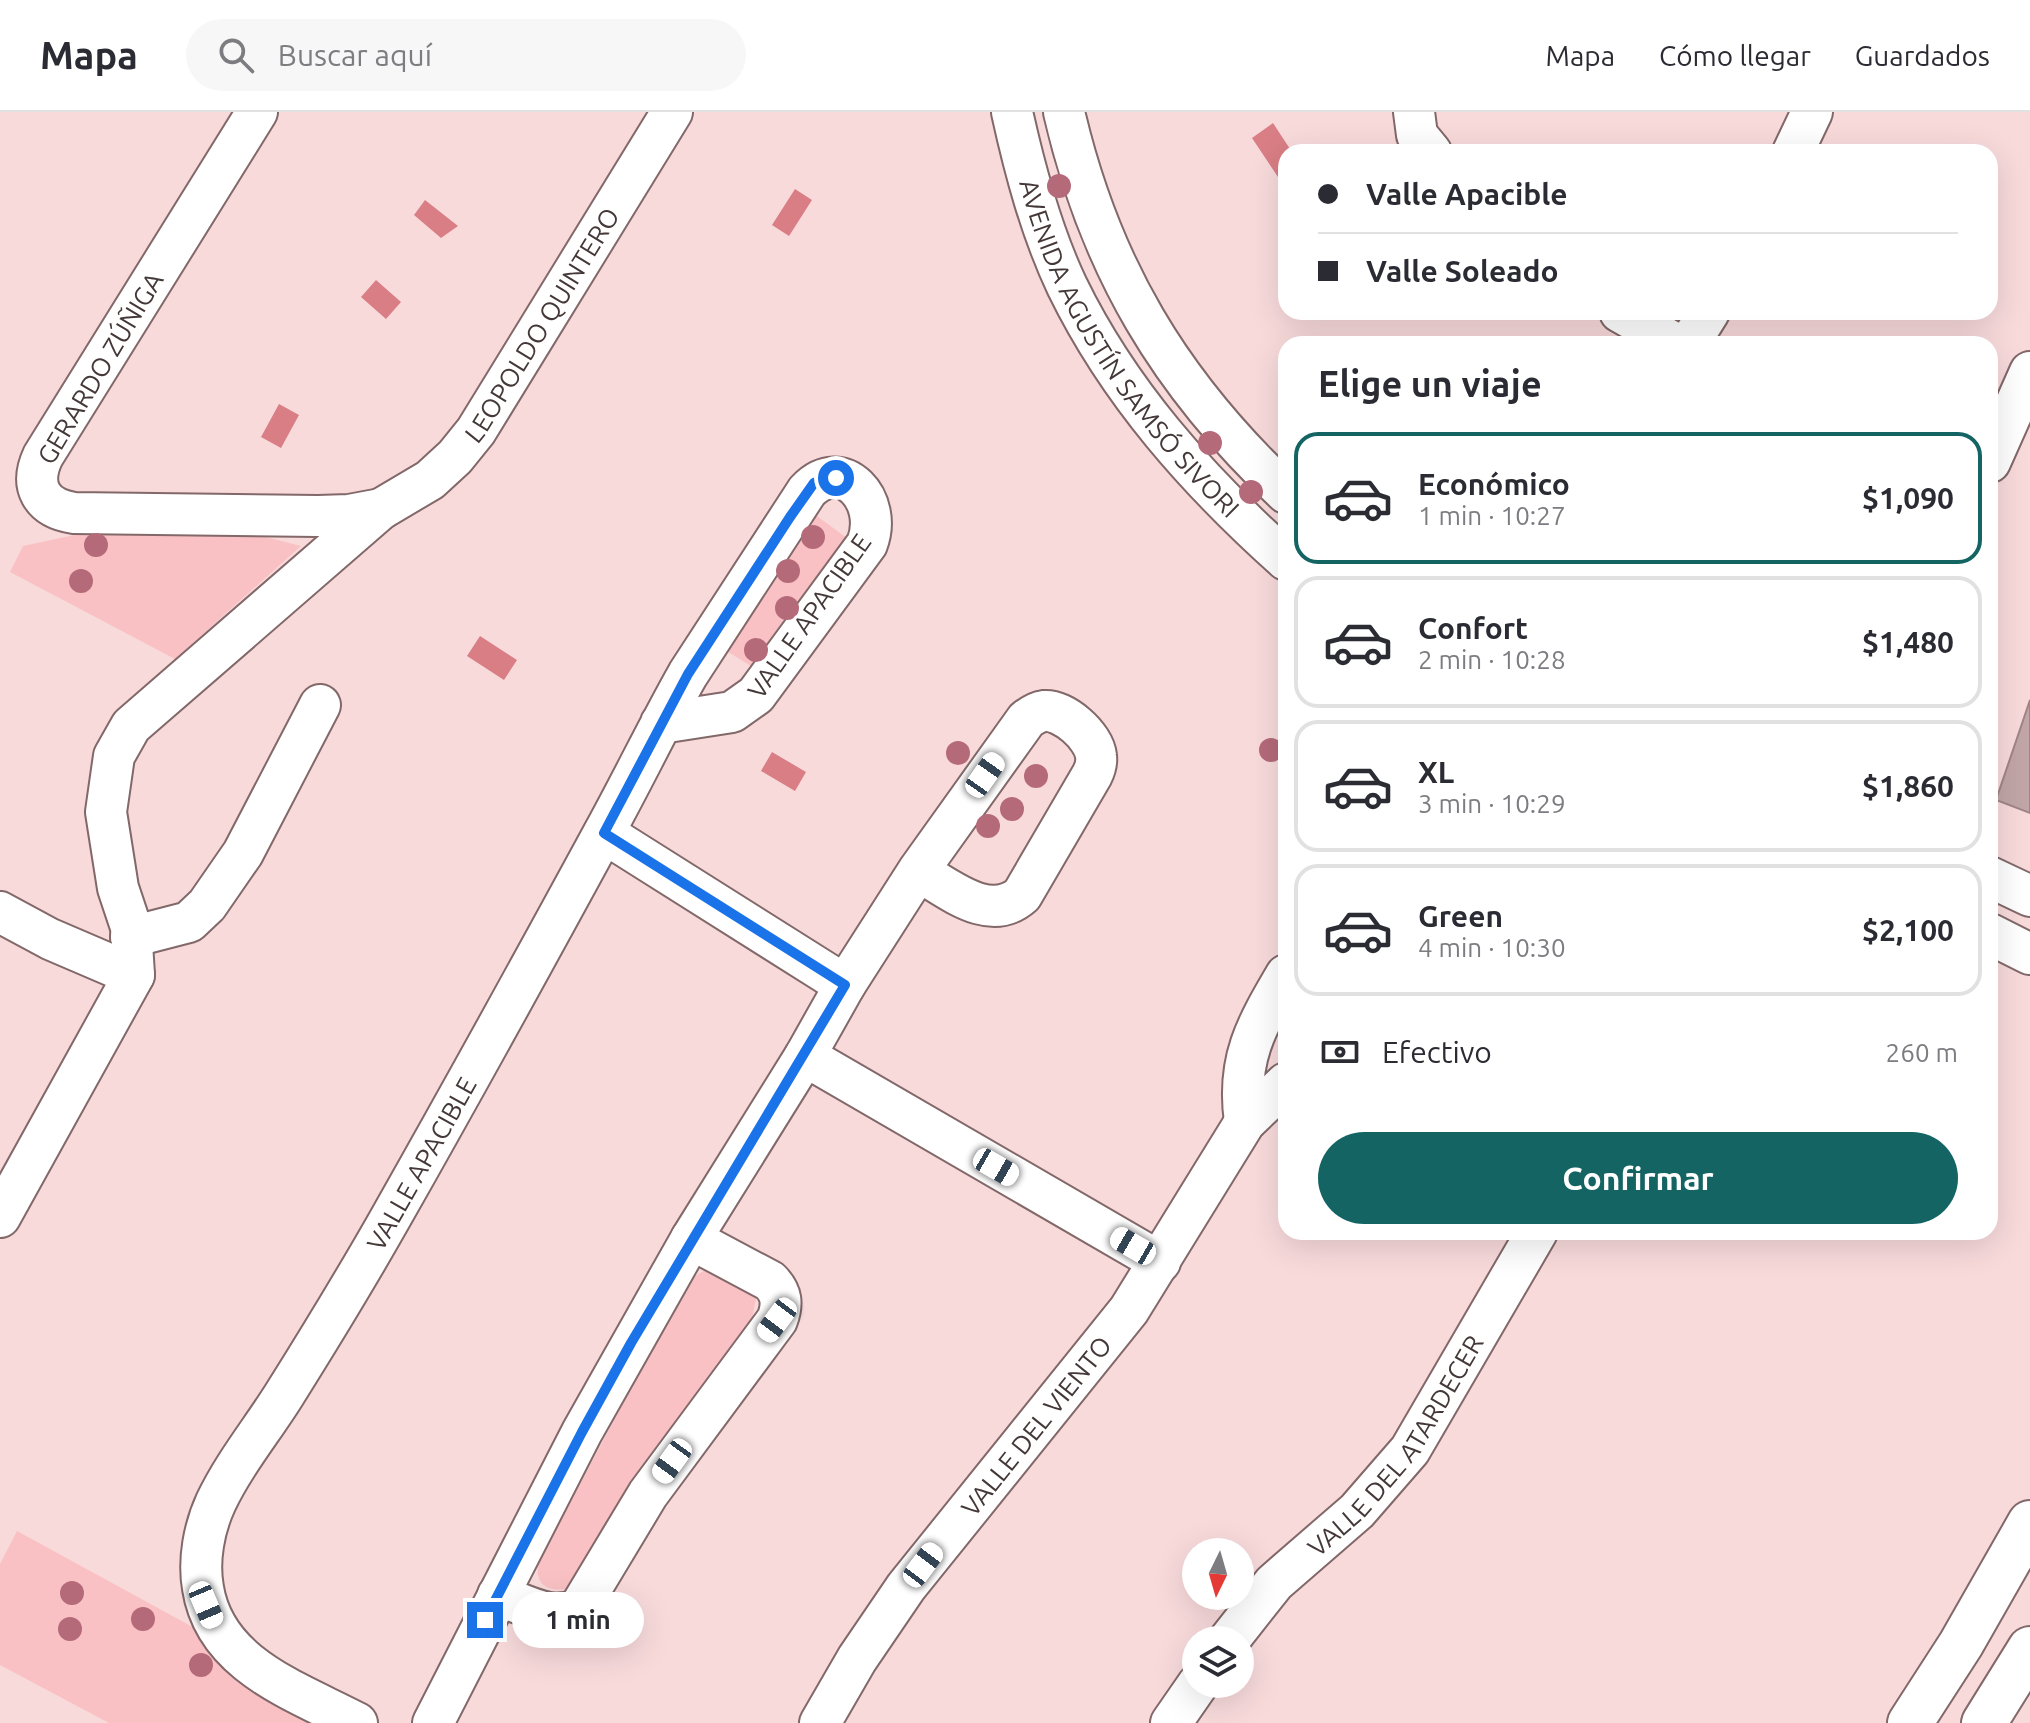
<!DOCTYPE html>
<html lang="es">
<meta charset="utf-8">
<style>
:root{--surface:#fff;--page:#f7f7f7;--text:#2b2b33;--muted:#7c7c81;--line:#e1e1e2;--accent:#146464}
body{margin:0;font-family:Ubuntu,sans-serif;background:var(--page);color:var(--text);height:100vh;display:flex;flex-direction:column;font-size:30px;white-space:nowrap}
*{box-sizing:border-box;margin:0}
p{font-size:26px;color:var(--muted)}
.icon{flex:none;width:44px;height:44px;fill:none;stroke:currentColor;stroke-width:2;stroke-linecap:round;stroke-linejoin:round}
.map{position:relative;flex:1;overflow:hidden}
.sheet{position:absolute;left:1278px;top:224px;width:720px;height:904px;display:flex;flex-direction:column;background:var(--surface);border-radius:24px;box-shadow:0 8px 32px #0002}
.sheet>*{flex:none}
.hud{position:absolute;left:1278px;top:32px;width:720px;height:176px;border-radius:24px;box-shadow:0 8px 32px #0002;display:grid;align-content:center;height:176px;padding:0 40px;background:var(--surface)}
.needle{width:52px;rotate:185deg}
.controls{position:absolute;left:1182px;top:1426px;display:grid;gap:16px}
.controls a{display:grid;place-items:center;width:72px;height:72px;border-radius:50%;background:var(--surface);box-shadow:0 8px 32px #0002;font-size:40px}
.end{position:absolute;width:36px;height:36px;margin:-18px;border:10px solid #1a73e8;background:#fff;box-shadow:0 0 0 4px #fff}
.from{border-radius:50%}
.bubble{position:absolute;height:56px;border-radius:28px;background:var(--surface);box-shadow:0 8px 32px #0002;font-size:26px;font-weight:700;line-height:56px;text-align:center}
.car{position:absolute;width:24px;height:48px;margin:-24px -12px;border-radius:10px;box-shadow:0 0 6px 2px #0007;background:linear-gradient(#fff 24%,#345 0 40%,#fff 0 76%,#345 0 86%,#fff 0)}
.hud b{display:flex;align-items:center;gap:28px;height:76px;font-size:30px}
.hud b+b{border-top:2px solid var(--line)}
.hud i{width:20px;height:20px;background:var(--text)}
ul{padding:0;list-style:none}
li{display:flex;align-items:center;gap:24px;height:132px;margin:0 16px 12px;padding:0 24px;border:4px solid var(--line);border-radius:24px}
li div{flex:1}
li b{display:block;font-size:30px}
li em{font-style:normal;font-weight:700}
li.active{border-color:var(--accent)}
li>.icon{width:72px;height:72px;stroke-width:1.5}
h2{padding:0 40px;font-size:36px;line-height:96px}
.pay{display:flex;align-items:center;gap:20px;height:88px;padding:0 40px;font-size:30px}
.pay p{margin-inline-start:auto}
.button{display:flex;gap:16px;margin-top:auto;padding:16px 40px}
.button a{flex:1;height:92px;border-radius:48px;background:var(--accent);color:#fff;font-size:32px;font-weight:700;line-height:92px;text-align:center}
header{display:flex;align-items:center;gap:48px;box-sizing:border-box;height:112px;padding:0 40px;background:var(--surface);border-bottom:2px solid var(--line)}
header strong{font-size:38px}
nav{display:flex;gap:44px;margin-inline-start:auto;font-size:28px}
.search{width:560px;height:72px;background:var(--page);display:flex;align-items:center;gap:20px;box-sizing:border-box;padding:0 28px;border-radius:44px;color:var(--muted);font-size:30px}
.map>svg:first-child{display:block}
.green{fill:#f9c1c4}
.water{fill:#d97e85}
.building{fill:#c2a6a7;stroke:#a08586;stroke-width:2}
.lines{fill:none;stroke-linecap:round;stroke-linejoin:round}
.minor-casing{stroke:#826869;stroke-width:44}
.secondary-casing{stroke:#826869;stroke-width:48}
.minor{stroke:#fff;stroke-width:40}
.secondary{stroke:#fff;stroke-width:44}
.tree{fill:#b56a7a}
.route{stroke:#1a73e8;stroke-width:10}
.labels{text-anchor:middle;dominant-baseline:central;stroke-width:6;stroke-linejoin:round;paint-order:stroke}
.street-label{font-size:26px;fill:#443838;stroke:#fff}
</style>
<header>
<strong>Mapa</strong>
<div class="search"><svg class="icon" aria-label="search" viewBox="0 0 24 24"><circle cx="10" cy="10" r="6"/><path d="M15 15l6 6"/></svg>Buscar aquí</div>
<nav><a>Mapa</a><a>Cómo llegar</a><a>Guardados</a></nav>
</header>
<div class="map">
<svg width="2030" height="1611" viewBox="0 0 2030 1611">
<rect width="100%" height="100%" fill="#f8dadb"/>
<path class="green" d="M814,402L847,426L751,554L725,538Z
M152,421L262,424L301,434L175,547L10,460L23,434L79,422Z
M709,1156L742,1171L756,1186L752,1207L734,1230L566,1477C547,1480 535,1472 538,1452L688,1168Z
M17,1419L200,1519L338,1611H109L0,1553V1452Z"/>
<path class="water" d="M1273,11L1292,40H1286V59L1278,65L1252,26Z
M795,77L812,88L789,124L772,113Z
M425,88L458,114L441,126L414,103Z
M376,168L401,190L386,207L361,185Z
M279,292L299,303L281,336L261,325Z
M480,524L517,548L504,568L467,544Z
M772,640L806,660L795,679L761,659Z"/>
<path class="building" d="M2030,588V701L1996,688Z"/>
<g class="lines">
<defs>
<g id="minor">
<path d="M257,0L43,344C29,374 41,396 74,401L318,404L349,403L381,397"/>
<path id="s1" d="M1012,0C1025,59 1041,119 1067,174C1119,281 1198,369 1286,448"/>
<path d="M1064,0C1100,155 1170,272 1286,381"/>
<path d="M1414,0L1417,23L1431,40"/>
<path d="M1793,40L1812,0"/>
<path d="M1620,200L1676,232"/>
<path d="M1689,232L1709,200"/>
<path d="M1990,350L2030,260"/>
<path d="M604,721L845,873"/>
<path d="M1990,765L2030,784"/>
<path d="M0,800L50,827L134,863"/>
<path d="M1990,822L2030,842"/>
<path d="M131,825L189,810L207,793L243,741L320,593"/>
<path d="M805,944L1160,1150"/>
<path d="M1245,1010C1236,948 1256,914 1286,863"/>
<path id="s2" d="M0,1105L134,863L131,815L118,776L106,700L114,644L131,614L381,397L430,368L455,345L476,319L672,0"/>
<path d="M498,1483C523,1492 556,1512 580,1495L648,1382L777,1208C783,1192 782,1181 770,1169L691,1127"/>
<path id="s3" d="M1229,1528L1274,1471L1357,1399L1410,1338L1537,1120"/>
<path id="s4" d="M357,1611C296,1579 215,1553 203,1476C198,1448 204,1416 216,1390C234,1352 262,1318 284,1283C321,1224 357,1165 391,1105C463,978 533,851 602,724C632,670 658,615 688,562L807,379C842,342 884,388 867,432L756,583L732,600L661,611"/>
<path d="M433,1611L582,1320L691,1127L805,944L845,873L918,759L1026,608C1031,604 1037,600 1044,599C1063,597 1094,624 1096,644C1097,651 1095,657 1092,663L1022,783C989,812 949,776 918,759"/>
<path id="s5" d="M820,1611L857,1547L906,1475L1129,1198L1245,1010L1286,971"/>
<path d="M1171,1611L1198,1572"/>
</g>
<path id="secondary" d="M1910,1611L1961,1532L2030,1411
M1984,1611L2030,1537"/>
</defs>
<use href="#minor" class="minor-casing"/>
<use href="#secondary" class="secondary-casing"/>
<use href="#minor" class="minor"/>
<use href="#secondary" class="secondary"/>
</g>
<g class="tree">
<circle cx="1059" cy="74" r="12"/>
<circle cx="1210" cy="331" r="12"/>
<circle cx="1251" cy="380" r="12"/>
<circle cx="813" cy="425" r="12"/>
<circle cx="96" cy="433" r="12"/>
<circle cx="788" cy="459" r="12"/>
<circle cx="81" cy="469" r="12"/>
<circle cx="787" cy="496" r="12"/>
<circle cx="756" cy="538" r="12"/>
<circle cx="1271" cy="638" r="12"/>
<circle cx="958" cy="641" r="12"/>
<circle cx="1036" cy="664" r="12"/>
<circle cx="1012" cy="697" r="12"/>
<circle cx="988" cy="714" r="12"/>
<circle cx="72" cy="1481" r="12"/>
<circle cx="143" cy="1507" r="12"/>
<circle cx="70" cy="1517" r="12"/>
<circle cx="201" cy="1553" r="12"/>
</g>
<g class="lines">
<path class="route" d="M485,1508L582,1320L631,1231L845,873L604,721L688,562L790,405L814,371L824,367L836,366"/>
</g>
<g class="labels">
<g class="street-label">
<text stroke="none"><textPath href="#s2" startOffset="1114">LEOPOLDO QUINTERO</textPath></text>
<text stroke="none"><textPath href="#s1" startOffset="268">AVENIDA AGUSTÍN SAMSÓ SIVORI</textPath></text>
<text transform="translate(100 256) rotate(-59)">GERARDO ZÚÑIGA</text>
<text transform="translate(809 504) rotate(-55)">VALLE APACIBLE</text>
<text stroke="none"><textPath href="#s4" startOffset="698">VALLE APACIBLE</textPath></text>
<text stroke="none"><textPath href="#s5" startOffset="368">VALLE DEL VIENTO</textPath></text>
<text stroke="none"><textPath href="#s3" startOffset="258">VALLE DEL ATARDECER</textPath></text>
</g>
</g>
</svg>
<div class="controls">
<a><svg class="needle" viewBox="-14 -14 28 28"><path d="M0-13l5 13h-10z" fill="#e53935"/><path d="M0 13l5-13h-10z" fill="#7c7c81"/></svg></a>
<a><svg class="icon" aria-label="layers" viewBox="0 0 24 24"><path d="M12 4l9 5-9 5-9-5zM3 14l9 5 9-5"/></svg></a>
</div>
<i class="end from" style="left:836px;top:366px"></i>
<i class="end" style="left:485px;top:1508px"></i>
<div class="bubble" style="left:512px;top:1480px;width:132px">1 min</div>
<i class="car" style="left:985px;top:663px;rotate:35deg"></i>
<i class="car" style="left:996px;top:1055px;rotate:120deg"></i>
<i class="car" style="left:1133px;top:1134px;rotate:300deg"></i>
<i class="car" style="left:777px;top:1208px;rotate:217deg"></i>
<i class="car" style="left:672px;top:1349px;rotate:216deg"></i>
<i class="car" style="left:923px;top:1453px;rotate:37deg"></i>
<i class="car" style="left:206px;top:1493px;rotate:157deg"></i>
<div class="hud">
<b><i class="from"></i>Valle Apacible</b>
<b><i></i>Valle Soleado</b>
</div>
<section class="sheet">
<h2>Elige un viaje</h2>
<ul>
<li class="active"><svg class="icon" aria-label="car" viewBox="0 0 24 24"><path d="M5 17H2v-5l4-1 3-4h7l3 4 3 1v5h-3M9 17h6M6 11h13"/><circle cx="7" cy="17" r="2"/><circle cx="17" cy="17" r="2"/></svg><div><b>Económico</b><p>1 min · 10:27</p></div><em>$1,090</em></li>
<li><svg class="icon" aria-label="car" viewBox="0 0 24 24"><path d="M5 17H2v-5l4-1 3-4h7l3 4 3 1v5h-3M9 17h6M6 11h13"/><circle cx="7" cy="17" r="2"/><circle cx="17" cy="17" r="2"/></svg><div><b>Confort</b><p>2 min · 10:28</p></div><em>$1,480</em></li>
<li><svg class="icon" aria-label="car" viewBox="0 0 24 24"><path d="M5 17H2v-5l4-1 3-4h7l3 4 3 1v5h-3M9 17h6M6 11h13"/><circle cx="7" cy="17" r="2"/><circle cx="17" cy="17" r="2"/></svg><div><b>XL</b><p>3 min · 10:29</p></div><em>$1,860</em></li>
<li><svg class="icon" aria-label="car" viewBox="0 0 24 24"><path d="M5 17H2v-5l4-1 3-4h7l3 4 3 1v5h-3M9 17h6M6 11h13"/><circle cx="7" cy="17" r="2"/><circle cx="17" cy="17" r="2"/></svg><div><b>Green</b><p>4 min · 10:30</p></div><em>$2,100</em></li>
</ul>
<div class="pay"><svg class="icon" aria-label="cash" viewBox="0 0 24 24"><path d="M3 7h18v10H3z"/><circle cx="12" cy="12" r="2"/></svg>Efectivo<p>260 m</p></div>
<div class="button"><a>Confirmar</a></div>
</section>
</div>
